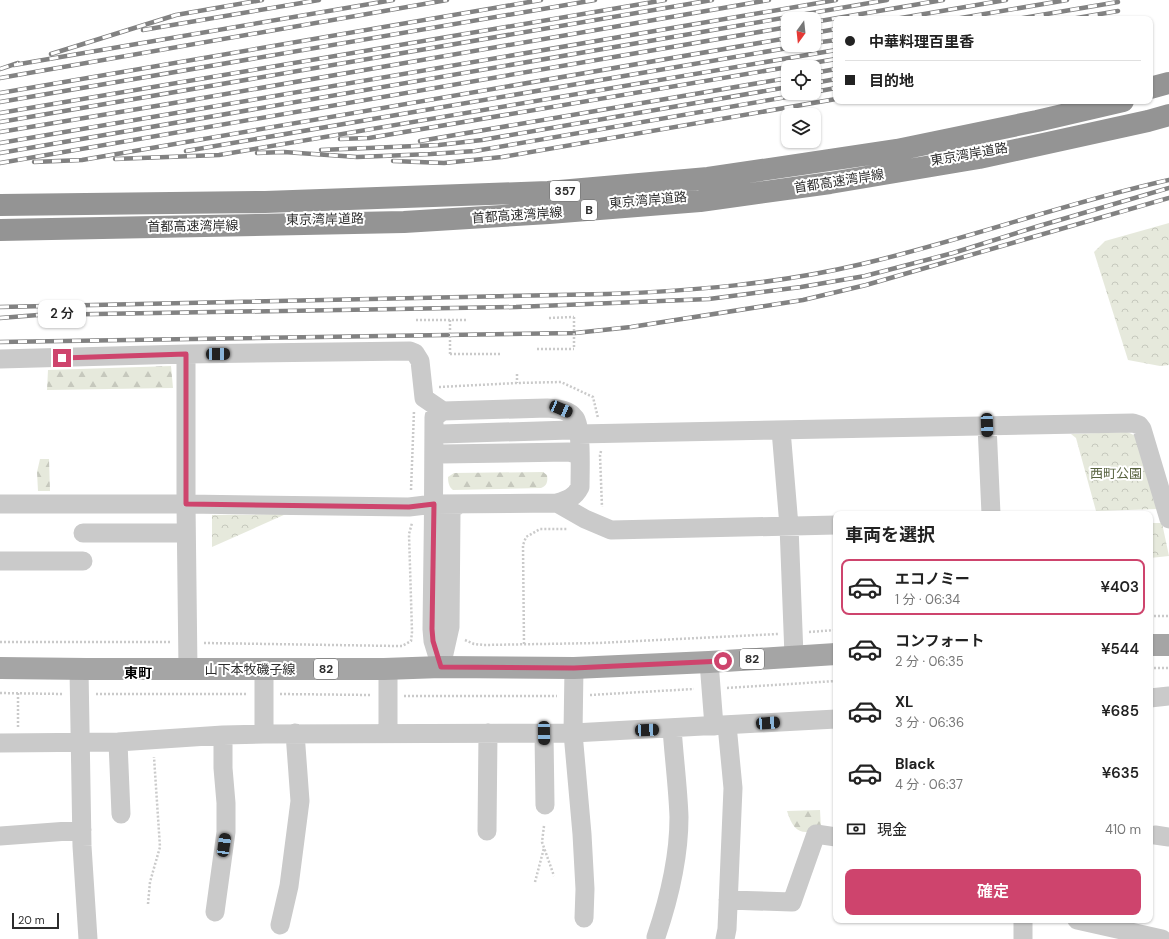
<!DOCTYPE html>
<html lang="ja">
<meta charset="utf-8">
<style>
:root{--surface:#fff;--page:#f6f6f6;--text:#222;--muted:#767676;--line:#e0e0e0;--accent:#ce446d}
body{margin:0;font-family:"DM Sans","Noto Sans JP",sans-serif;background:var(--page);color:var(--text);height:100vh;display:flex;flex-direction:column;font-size:15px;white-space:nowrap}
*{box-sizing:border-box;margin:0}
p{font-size:13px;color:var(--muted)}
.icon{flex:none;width:22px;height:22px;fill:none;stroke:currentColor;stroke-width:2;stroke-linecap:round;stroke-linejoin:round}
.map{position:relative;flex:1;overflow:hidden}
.details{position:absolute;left:833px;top:511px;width:320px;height:412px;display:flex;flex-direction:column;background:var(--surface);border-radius:8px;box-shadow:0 1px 3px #0004}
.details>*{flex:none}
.banner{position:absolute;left:833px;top:16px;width:320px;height:88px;border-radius:8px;box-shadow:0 1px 3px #0004;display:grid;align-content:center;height:88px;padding:0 12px;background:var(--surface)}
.needle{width:26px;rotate:195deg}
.controls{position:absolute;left:781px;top:12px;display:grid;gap:8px}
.controls a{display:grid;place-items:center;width:40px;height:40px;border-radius:8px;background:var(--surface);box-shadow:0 1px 3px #0004;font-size:20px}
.scale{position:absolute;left:12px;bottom:10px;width:47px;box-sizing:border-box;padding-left:4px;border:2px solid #2d2d2d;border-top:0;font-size:11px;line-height:14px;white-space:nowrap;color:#2d2d2d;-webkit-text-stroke:3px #fff;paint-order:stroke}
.end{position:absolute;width:18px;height:18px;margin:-9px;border:5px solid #ce446d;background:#fff;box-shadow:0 0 0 2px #fff}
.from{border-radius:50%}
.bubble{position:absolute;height:28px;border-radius:8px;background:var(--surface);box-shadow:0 1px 3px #0004;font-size:13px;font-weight:600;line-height:28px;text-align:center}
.car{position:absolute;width:12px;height:24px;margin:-12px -6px;border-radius:5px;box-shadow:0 0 3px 1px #0007;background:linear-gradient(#222 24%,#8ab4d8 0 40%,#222 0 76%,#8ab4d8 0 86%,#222 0)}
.banner b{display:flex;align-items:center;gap:14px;height:38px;font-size:15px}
.banner b+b{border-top:1px solid var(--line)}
.banner i{width:10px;height:10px;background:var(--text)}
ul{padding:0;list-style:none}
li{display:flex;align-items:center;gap:12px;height:56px;margin:0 8px 6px;padding:0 4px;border:2px solid transparent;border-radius:8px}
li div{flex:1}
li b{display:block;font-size:15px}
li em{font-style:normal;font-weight:600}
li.active{border-color:var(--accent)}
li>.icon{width:36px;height:36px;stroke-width:1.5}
h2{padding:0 12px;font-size:18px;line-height:48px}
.pay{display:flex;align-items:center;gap:10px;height:44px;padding:0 12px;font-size:15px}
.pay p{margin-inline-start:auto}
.primary-button{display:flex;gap:8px;margin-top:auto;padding:8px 12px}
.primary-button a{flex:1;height:46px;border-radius:8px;background:var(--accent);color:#fff;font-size:16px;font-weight:600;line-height:46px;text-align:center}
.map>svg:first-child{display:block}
.forest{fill:url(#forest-firs)}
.park{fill:url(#park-crowns)}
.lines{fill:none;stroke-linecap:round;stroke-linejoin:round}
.path{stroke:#cacaca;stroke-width:2.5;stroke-dasharray:2 2;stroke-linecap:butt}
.minor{stroke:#cacaca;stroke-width:19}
.major{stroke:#a5a5a5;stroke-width:22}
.highway{stroke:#949494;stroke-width:22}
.rail-casing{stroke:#828282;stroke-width:4.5}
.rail{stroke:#fff;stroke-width:3;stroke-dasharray:9;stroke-linecap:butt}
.path-bridge{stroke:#cacaca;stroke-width:2.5;stroke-dasharray:2 2;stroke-linecap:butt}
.route{stroke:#ce446d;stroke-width:5}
.labels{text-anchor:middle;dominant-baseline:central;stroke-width:4;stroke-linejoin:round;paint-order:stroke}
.shield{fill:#fff;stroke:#6c6c6c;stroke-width:1}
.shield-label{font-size:12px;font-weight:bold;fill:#2d2d2d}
.street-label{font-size:13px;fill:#2d2d2d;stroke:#fff}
.park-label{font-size:13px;fill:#586340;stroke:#fff}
.neighbourhood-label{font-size:14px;font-weight:bold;fill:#000;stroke:#fff}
</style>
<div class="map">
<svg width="1169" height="939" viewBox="0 0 1169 939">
<defs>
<pattern id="forest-firs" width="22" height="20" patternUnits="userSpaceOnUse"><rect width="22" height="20" fill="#e6e9dc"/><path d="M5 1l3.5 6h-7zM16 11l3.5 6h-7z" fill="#c6c8bd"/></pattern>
<pattern id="park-crowns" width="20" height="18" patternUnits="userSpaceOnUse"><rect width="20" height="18" fill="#e6e9dc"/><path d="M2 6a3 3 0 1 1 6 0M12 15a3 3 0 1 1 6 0" fill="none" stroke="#c6c8bd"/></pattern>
</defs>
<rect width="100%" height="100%" fill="#fff"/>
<path class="forest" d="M171,366L173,388L47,390L48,370Z
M40,459H49L50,491H38L37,472Z
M543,472L547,475C548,481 547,486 541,488L453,490C449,487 448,482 448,477L454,473Z
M820,810L821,829C801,835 794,833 787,811Z"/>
<path class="park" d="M1169,223V365L1160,366L1128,360L1094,252L1105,241Z
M1127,432L1136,436L1157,509L1096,511L1076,438L1071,434Z
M286,514L212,547V515Z
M1150,523H1162L1169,556L1150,558Z"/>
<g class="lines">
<path class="path" d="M549,318L574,317
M416,320H466
M537,349H574
M450,354H502
M517,374V383
M439,387L517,383L561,382L593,397L598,418
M601,451L600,455L602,507
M411,490L414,411
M1150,616H1169
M809,632L836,630
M465,640L474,644L484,645L598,643L778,634
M0,642H172
M204,643L397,646H402L411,641L412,632L409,534L412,523
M524,644L523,545L526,537L540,529H567
M1150,668H1169
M727,688L836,681
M0,693L63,694
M18,693V727
M96,694H247
M280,694L371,695
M590,695L694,689
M404,696H557
M544,826L542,842L554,876
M535,882L544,848
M148,904L150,882L160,847L154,757"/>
<path class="minor" d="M186,354V504L188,669
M0,359L186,354L410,351L415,353L420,361L424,398L443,411
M987,425L991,514
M781,430L789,526L794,656
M578,434L1133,423L1139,425L1142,429L1169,519
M434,438L441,434L570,430L578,431
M434,458L441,454L569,452L580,455
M557,503L585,519L611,530L836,525
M0,504H186L409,507L434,504L557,503C568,500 575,497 580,487C580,473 582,428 575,418C568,409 557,409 547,408L443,411L434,417C434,488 433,558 432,629L433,641L441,667
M83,533H180
M0,561H83
M709,662L714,726
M441,667L450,627L451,512L453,508L460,504
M264,668V734
M574,668L573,733L582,834L585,889L584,918
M79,669L82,846L88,939
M388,669V734
M1150,698L1169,696
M544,733L545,805
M118,742L121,814
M0,743L118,742L223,735L264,734L573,733L836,719
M487,831L488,733
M1155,835L1169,837
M0,836L82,830
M728,900L792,902L816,834L836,837
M215,912L226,832V803L223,768V735
M1077,920L1162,939
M280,925L289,886L300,801L295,733
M656,937C669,899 679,858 679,817C678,788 674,758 672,728
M725,939L727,929L733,788L727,725
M1023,939V920"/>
<path class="major" d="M1150,645H1169
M0,668L87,669H384L441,667L574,668L709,662L836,654"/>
<path class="highway" d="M1150,88L1169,83
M0,205L265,202L548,192L708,178L897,150L1037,121L1123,101
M0,230L404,222L549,213L700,201L830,183L979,158L1148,121L1169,115"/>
<defs>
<path id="rail" d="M895,19L1006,0
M955,19L1067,0
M1017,19L1118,2
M1071,19L1118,11
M814,22L943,0
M143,30L319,0
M814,33L836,29
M814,43L836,40
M51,54L176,15L262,0
M14,65L393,0
M789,67L836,59
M0,69L18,63
M814,73L836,69
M0,78L447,0
M814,83L836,79
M814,92L836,88
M0,93L541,0
M0,102L595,0
M0,113L665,0
M0,122L712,0
M0,132L168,104L769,0
M340,139L369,138L788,67
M420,141L788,78
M0,143L836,0
M321,150L439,145L482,140L788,87
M186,151L805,45
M0,153L887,0
M257,153L284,152L357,157L431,154L475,151L810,93
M115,159L219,155L836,50
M393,161L444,163L502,157L836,99
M34,162L82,160L788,38
M0,163L788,27
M0,307L607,294C692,291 778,284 862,264C965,240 1065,203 1169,180
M0,318L38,315L516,307L709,299L801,287L865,276L953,253L1039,226L1169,188
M0,342L575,333L631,327L803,300L866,285L1169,198"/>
</defs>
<use href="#rail" class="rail-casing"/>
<use href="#rail" class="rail"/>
<path class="path-bridge" d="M574,317V349
M450,320V354"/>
</g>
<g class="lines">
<path class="route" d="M62,358L186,354V504L409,507L434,504L432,629L433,641L441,667L574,668L723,661"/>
</g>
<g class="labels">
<g class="shield">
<rect x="550" y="181" width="30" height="20" rx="3"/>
<rect x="581" y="200" width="16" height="20" rx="3"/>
<rect x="740" y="649" width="24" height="20" rx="3"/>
<rect x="314" y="659" width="24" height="20" rx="3"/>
</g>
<g class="shield-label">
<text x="565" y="191">357</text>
<text x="589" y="210">B</text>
<text x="752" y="659">82</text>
<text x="326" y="669">82</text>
</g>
<g class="street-label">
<text transform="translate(969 154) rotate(-10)">東京湾岸道路</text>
<text transform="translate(839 181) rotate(-9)">首都高速湾岸線</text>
<text transform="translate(648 200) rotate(-5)">東京湾岸道路</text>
<text transform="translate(517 215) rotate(-4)">首都高速湾岸線</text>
<text transform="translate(325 219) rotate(-1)">東京湾岸道路</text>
<text transform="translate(193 226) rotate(-1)">首都高速湾岸線</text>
<text x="250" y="669">山下本牧磯子線</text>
</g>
<g class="park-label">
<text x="1116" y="473">西町公園</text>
</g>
<g class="neighbourhood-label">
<text x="138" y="673">東町</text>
</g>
</g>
</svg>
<div class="controls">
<a><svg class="needle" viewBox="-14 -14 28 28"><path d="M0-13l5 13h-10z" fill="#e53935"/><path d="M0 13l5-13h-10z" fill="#767676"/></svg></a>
<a><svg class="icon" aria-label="locate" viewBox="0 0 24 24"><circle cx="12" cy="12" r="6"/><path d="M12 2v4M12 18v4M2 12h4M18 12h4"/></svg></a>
<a><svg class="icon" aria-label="layers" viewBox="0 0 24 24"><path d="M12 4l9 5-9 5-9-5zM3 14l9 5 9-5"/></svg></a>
</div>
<div class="scale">20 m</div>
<i class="end from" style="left:723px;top:661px"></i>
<i class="end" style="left:62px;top:358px"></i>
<div class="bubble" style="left:38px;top:300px;width:48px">2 分</div>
<i class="car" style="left:218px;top:354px;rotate:89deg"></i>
<i class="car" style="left:561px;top:409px;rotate:113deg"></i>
<i class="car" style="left:987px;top:425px;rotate:178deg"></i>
<i class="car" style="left:768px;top:723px;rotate:86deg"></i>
<i class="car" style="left:647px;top:730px;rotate:87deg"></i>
<i class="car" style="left:544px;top:733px;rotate:179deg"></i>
<i class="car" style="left:224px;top:845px;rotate:8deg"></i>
<div class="banner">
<b><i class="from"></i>中華料理百里香</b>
<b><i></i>目的地</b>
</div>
<section class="details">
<h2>車両を選択</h2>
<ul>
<li class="active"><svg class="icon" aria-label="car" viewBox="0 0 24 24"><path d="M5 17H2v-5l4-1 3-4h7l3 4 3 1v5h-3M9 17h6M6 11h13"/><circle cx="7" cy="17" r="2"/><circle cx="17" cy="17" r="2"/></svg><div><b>エコノミー</b><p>1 分 · 06:34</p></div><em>¥403</em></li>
<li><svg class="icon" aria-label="car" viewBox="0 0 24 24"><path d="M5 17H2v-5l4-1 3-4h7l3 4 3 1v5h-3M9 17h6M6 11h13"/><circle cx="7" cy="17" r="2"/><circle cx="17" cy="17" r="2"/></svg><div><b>コンフォート</b><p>2 分 · 06:35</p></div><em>¥544</em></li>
<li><svg class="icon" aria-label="car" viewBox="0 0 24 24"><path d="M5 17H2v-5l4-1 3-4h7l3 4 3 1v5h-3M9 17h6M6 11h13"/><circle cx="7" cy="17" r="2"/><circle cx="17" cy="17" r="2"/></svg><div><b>XL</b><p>3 分 · 06:36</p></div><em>¥685</em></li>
<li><svg class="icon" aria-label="car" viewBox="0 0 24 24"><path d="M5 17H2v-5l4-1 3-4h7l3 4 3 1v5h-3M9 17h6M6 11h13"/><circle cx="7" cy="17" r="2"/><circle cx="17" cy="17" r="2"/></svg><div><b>Black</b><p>4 分 · 06:37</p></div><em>¥635</em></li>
</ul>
<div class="pay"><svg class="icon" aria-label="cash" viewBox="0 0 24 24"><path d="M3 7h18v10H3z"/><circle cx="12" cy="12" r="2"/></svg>現金<p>410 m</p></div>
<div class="primary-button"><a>確定</a></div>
</section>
</div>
